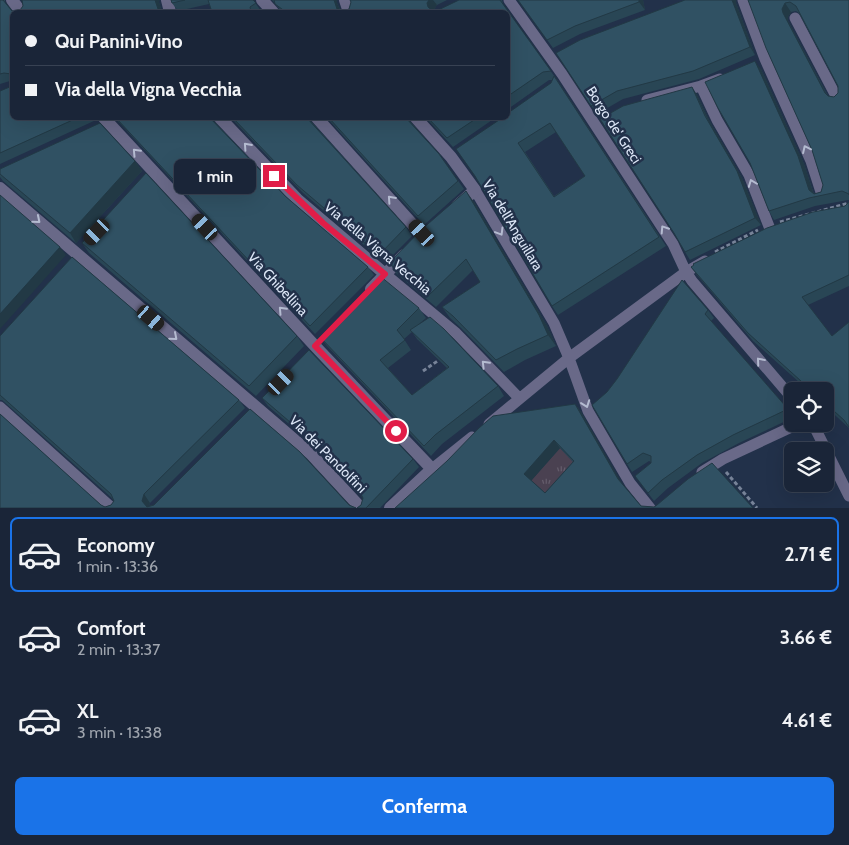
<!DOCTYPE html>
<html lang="it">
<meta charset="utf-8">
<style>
:root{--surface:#1a2538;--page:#232d40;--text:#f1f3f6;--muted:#9fa5ae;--line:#384253;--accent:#1a73e8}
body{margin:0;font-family:Cabin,sans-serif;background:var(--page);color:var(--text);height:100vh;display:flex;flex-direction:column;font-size:19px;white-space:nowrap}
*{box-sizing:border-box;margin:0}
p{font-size:16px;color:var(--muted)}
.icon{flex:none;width:28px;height:28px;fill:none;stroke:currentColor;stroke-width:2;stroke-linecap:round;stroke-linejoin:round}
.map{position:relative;height:508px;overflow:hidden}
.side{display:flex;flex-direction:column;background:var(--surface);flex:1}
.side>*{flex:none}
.banner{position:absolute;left:10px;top:10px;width:500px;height:110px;border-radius:8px;box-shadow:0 5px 20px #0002,0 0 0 1px var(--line);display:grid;align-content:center;height:110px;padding:0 15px;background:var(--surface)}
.tools{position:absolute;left:784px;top:382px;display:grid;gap:10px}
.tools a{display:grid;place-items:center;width:50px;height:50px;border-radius:8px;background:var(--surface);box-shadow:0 5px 20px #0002,0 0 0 1px var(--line);font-size:25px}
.end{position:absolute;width:22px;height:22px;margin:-11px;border:6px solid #e11d48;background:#fff;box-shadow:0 0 0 2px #fff}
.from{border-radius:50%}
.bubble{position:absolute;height:35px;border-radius:8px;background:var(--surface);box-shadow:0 5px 20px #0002,0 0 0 1px var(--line);font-size:16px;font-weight:800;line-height:35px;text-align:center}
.car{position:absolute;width:15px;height:30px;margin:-15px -8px;border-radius:6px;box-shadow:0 0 4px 1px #0007;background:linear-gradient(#222 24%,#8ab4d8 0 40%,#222 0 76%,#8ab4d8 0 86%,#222 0)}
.banner b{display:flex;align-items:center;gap:18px;height:48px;font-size:19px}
.banner b+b{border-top:1px solid var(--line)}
.banner i{width:12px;height:12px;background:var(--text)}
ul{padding:9px 0 0;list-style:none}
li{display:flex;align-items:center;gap:15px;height:75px;margin:0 10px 8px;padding:0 5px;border:2px solid transparent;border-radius:8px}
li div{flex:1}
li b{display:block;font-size:19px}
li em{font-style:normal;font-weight:800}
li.current{border-color:var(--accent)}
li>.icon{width:45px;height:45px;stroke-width:1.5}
.button{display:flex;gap:10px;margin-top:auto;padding:10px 15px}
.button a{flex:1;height:58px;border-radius:8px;background:var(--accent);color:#fff;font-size:20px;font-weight:800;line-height:58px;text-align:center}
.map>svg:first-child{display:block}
.grass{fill:url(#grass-tufts)}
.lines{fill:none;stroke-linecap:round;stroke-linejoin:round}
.path{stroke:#778398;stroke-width:3;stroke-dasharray:4 2.5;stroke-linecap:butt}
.pedestrian{stroke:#696988;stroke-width:11}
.minor{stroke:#696988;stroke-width:12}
.wall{fill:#294655;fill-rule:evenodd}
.shaded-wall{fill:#223945}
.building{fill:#305163;stroke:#223945;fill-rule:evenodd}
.oneway{stroke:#b4bbd0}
.route{stroke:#e11d48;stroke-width:6}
.labels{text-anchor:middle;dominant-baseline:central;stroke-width:5;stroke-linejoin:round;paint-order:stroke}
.street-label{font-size:14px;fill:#dde7f7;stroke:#22314a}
</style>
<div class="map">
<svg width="849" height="508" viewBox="0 0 849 508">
<defs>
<pattern id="grass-tufts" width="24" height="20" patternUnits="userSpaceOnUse" patternTransform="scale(1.25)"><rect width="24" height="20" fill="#4a4151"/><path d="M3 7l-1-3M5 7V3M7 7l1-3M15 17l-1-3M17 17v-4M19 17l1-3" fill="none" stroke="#645c6b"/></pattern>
</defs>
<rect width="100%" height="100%" fill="#22314a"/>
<path class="grass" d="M560,448L580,469L551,501L530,482Z"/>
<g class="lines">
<path class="path" d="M780,222L849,203
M715,252L758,230
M423,371L439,360
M825,409V411
M726,472L757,508"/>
<path class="pedestrian" d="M509,0L562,74L673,244L686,272L692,281L792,398
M743,0L765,59L811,161L822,195
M795,18L837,98
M701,86L717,120L749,175L770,229
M647,100L701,86L720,79
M475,190L554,323L569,358L588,411L630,483L650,508
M385,274L456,333L519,398
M0,407L112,508
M489,424L569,358L686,272L705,261
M813,424L849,496
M432,469L472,437
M702,472L723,459L798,424"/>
<path class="minor" d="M12,0L21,12
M167,0L170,12
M262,0L273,12
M345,0L349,12
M104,118L315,346L432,469L390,508
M220,118L297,199L385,274
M317,118L423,236
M416,118L451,157L475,190L457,206
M0,188L311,454L361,508
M371,289L404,255"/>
</g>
<path class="wall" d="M0,0H5V3L12,11L159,2L162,12H12V82L10,81L0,84Z
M171,0H254V1L261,11L260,12H212L209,4L178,11L172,3Z
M272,0H337V3L341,11L342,12L349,9L351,2L350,0H447L437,5L433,11L434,12L502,0L503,4L557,80L666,246L558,315L552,306L476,178L551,83L553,80H549L508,109V12H282ZM556,132L585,176L554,196L525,152Z
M518,0H643L645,10L580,34L553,48Z
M748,0H849V200H848L815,206L774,220L769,211L761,69L804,164L814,194L821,192L823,185L812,150ZM796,11L799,13L838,86V93L834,97L828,96L788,21V17L791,12Z
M736,3L755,55L699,79L623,99L597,114L556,53Z
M692,87L697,95L711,124L742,178L761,225L690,260L685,252Z
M0,91L12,118H97L96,120L0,164Z
M115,118H213L212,119L285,196L368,267L374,275L315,334Z
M231,118H310L309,119L406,227L412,236L385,263L303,193Z
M327,118H409L408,119L439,154L464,189L424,225Z
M426,118H495L453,147Z
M135,161L142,171L76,243L3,181L0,177V169Z
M474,202L547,326L556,346L525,360L504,372L461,328L450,318L442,307L480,282L473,270L436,307L397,274L389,263Z
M849,202V286L808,305L849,428L825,406V391H809L753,341L697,275L691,267L845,206Z
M82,243L297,336L304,346L256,396L89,253Z
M72,257L239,400L245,408L150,503L149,506L154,505L250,409L300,452L349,505L356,508H0V414L101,505L105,507L111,505L114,501L113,499L2,400H0V336Z
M419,308L426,318L419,324L498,386L504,396L442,444L431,456L327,346L320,337ZM412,332L417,339L447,368L412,395L388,368L411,350L404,339Z
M708,310L714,318L711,321L788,409L792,415V418L739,443L702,463L668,488L654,501L635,476L651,463V462L649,461L632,472L627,464L607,392Z
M262,398L413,459L419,467L380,508H357L361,505L363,498L317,448L268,406Z
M575,404L581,412L621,483L641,506L654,507L395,508ZM560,448L573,462L545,493L531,480Z"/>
<path class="shaded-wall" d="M155,0H160L159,2L162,12H159Z
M334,0H337V3L341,12L337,9Z
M429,0H433L437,5L433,11L428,7L427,3Z
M639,0H643L645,10L639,2Z
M732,0H736V3L755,55L750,47Z
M785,3L791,12L788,17V21L830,101L825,93L783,13L782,9Z
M755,61L761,69L804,164L815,198L809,190Z
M692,87L697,95L711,124L742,178L761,225L755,218Z
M135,161L142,171L76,243L70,233Z
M466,191L474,202L547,326L556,346L548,335Z
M60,247L66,255L0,329V314Z
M575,404L581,412L624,487L618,479Z
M554,440L560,448L530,482L524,474Z
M144,494L150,503L148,508H146L142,501Z"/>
<path class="building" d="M0,0H3L12,11L20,10L23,6L22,0H155L159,12H12V76L11,74L4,73L0,74Z
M171,0H185L172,3Z
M208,0H253L256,3L250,7L251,12H212Z
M274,0H334L337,9L342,12L349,9L351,2L350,0H429L427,3L428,7L434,12L459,0H500L551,71L543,72L508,96V12H286L275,4Z
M518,0H639V2L575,26L547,40Z
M685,0H732L750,47L693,71L617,91L591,106L556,53L580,40Z
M748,0H849V195V194L842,191L809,198L769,211L750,163L718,108L705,82L755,61L798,156L809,190L814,194L821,192L823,185L812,150L766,48ZM790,2L796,6L838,86V93L834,97L828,96L825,93L783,13L782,9L785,3Z
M554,76L659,237L552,306L475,176L456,149L502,118H508V113L551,83ZM550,123L585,176L554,197L518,143Z
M12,84V118H77L0,153V91L12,86Z
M692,87L705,116L737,171L755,218L685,252L674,233L600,119L623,106Z
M116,118H210L285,196L368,267L310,326Z
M233,118H307L406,227L379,255L297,185Z
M329,118H406L439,154L458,181L418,216Z
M428,118H477L447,138Z
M100,123L135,161L70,233L0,174V169Z
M146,173L297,336L249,386L82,243Z
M466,191L539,315L548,335L517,349L496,360L453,316L442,307L480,282L466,259L428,296L389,263L421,230Z
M0,195L60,247L0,314Z
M849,202V275L802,297L832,336L849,322V427L844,420L825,403V391H812L748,333L691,267L694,265L693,264L767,228L813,212L845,206Z
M72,257L239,400L144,494L142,501L147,507L154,505L250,409L300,452L349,505L356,508H0V414L101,505L105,507L111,505L114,501L111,494L0,395V336Z
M380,276L419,308L397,330L405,340L380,360L412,395L449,367L410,330L430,317L444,329L498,386L435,435L424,446L320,337Z
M682,280L708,310L705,314L788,409L733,435L697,455L662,480L648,493L635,476L651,463V456L643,453L627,464L592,405L607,392L617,379Z
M309,350L413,459L366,508H357L361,505L363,498L361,494L311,440L262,398Z
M575,404L618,479L641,506L654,507L657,505L688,479L712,463L753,508H395L447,461L479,428L493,416ZM554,440L574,461L545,493L524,474Z"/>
<defs><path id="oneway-chevron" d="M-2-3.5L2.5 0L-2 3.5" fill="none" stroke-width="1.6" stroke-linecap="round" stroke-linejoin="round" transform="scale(1.25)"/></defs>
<g class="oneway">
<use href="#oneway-chevron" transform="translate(247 146) rotate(-132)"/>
<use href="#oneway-chevron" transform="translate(806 149) rotate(-115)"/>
<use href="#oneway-chevron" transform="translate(136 152) rotate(-133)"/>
<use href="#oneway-chevron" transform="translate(752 183) rotate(-111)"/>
<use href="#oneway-chevron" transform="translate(391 199) rotate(-132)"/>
<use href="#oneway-chevron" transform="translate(37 220) rotate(40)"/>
<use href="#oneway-chevron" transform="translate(664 229) rotate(-123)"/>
<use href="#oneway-chevron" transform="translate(500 232) rotate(59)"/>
<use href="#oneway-chevron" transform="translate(282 310) rotate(-133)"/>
<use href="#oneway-chevron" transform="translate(174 337) rotate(41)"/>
<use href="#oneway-chevron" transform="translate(760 361) rotate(-130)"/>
<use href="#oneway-chevron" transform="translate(485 364) rotate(-134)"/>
<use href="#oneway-chevron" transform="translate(586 404) rotate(70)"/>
</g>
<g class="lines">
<path class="route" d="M274,176L323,223L385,274L315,346L396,431"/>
</g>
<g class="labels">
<g class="street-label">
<text transform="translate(614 125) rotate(57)">Borgo de' Greci</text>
<text transform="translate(513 225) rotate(59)">Via dell'Anguillara</text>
<text transform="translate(378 248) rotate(40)">Via della Vigna Vecchia</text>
<text transform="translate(278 284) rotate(47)">Via Ghibellina</text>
<text transform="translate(328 454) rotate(45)">Via dei Pandolfini</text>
</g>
</g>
</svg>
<div class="tools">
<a><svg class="icon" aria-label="locate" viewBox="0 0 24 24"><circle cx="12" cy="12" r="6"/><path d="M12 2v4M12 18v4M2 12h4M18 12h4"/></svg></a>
<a><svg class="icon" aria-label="layers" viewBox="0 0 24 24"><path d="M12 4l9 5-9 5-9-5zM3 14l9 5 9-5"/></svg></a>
</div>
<i class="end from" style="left:396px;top:431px"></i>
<i class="end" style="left:274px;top:176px"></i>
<div class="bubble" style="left:174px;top:159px;width:82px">1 min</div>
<i class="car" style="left:205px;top:227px;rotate:317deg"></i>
<i class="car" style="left:97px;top:232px;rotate:224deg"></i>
<i class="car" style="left:422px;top:233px;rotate:318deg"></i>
<i class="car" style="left:151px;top:318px;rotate:131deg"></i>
<i class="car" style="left:281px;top:382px;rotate:44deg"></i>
<div class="banner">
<b><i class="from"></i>Qui Panini•Vino</b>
<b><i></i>Via della Vigna Vecchia</b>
</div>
</div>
<section class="side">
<ul>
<li class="current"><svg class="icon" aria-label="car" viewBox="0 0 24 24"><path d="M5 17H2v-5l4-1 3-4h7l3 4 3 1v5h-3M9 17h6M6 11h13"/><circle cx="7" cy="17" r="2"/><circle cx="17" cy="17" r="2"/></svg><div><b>Economy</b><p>1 min · 13:36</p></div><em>2.71 €</em></li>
<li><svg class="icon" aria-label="car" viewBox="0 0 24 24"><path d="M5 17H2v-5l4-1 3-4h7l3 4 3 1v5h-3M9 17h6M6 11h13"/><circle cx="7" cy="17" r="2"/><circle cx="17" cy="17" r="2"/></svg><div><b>Comfort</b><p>2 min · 13:37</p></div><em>3.66 €</em></li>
<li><svg class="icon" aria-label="car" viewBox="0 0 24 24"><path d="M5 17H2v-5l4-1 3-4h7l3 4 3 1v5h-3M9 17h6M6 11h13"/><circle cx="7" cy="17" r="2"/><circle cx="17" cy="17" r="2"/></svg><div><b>XL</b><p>3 min · 13:38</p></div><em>4.61 €</em></li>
</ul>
<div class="button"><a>Conferma</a></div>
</section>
